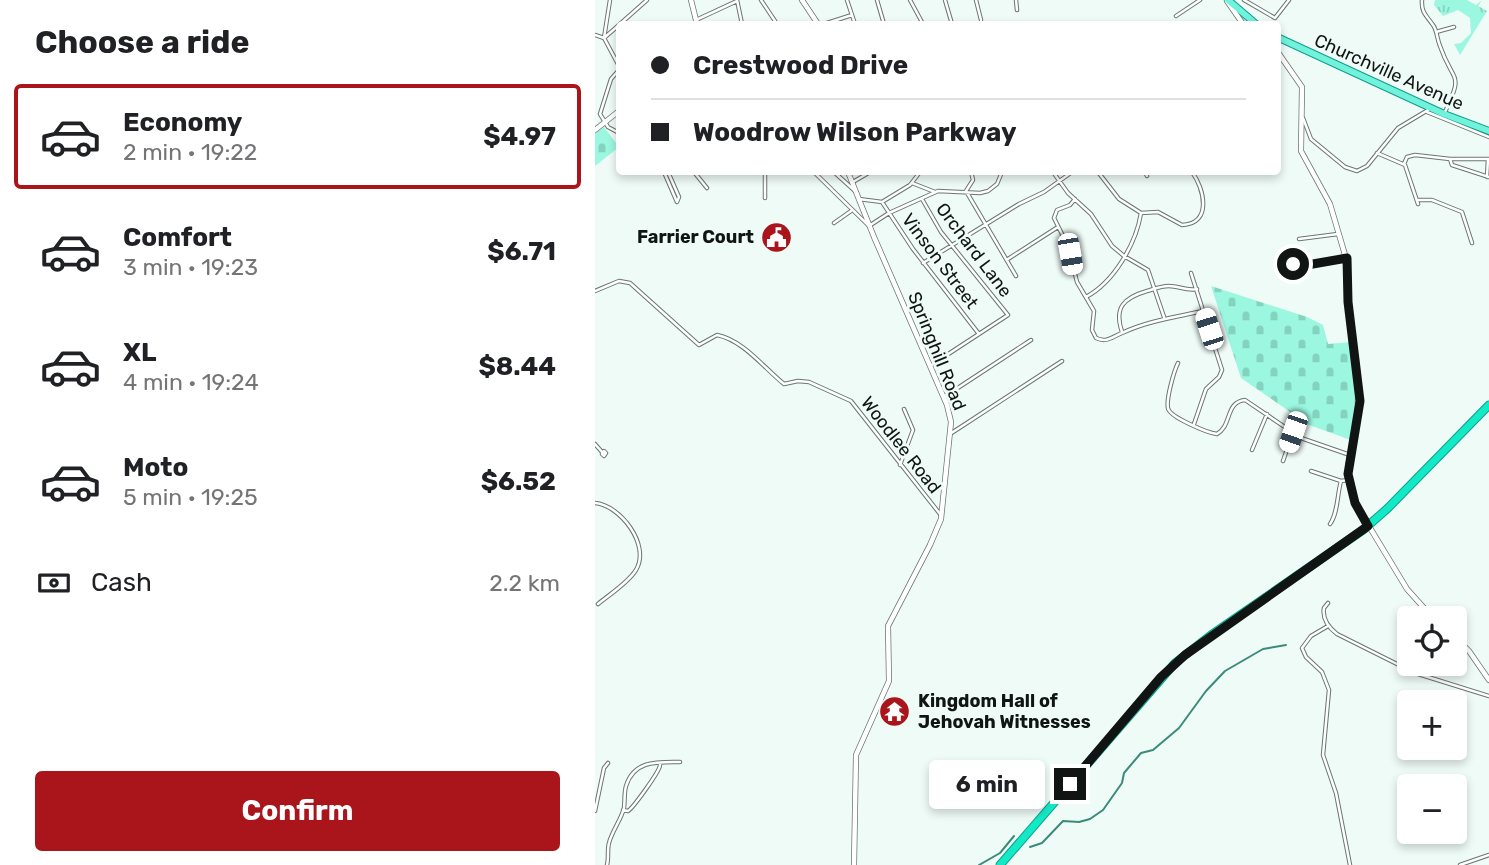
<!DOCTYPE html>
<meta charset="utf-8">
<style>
:root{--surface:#fff;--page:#f6f6f6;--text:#202124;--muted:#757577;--line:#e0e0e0;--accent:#a9151b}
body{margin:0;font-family:Rubik,sans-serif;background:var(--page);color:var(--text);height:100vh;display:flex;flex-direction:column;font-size:26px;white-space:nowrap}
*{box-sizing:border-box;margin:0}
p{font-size:23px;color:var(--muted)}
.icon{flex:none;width:38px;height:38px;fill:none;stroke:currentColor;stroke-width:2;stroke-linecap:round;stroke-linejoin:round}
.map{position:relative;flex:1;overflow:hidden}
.sheet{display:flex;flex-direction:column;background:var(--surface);width:595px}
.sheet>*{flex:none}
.top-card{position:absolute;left:21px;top:21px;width:665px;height:154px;border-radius:7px;box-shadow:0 4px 10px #0003;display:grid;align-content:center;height:154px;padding:0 35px;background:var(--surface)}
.controls{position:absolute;left:802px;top:606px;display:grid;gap:14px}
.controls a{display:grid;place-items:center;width:70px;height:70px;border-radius:7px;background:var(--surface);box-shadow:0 4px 10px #0003;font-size:35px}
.end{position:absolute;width:32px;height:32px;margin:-16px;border:9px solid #101513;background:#fff;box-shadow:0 0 0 4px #fff}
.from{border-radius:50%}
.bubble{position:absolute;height:49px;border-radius:7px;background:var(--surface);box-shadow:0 4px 10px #0003;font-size:23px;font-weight:700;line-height:49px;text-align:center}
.car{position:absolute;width:21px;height:42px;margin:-21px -10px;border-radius:9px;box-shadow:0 0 5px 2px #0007;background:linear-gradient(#fff 24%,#345 0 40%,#fff 0 76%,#345 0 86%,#fff 0)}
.top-card b{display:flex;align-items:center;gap:24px;height:66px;font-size:26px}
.top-card b+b{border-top:2px solid var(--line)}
.top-card i{width:18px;height:18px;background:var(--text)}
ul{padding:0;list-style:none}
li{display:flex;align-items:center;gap:21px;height:105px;margin:0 14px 10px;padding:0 21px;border:4px solid transparent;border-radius:7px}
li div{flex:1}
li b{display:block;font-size:26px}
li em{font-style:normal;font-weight:700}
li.on{border-color:var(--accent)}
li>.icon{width:63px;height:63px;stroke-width:1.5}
h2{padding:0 35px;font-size:32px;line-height:84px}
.pay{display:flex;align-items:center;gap:18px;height:77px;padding:0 35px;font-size:26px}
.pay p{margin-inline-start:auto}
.action{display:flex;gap:14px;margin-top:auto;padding:14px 35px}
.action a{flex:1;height:80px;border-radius:7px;background:var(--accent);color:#fff;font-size:28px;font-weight:700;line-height:80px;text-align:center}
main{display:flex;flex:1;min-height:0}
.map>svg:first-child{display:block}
.cemetery{fill:url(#cemetery-stones)}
.park{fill:url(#park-tufts)}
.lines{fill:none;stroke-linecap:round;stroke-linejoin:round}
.stream{stroke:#3b8b7a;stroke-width:2}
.street-casing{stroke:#6b7673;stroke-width:4.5}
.secondary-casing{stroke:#6b7673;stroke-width:6}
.primary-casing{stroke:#119f88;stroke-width:8}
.highway-casing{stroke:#119f88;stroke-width:9}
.street{stroke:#fff;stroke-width:2.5}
.secondary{stroke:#fff;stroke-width:4.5}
.primary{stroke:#71f2dd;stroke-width:6}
.highway{stroke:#12eac7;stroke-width:7}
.route{stroke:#101513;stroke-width:9}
.labels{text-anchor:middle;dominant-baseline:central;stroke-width:6;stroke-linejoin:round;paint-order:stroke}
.street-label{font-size:18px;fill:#101513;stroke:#effbf7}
.poi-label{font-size:18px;font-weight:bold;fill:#101513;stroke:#effbf7;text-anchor:end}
</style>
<main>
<section class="sheet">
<h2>Choose a ride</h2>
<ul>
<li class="on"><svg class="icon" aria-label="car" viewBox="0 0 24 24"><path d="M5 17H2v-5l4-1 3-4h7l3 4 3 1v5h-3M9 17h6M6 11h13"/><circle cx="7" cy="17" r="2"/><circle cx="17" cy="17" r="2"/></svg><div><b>Economy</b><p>2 min · 19:22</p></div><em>$4.97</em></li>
<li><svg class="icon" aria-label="car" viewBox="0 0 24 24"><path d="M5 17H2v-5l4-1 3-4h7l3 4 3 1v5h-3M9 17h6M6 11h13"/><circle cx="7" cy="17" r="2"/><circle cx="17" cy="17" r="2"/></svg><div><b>Comfort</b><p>3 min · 19:23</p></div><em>$6.71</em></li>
<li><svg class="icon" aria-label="car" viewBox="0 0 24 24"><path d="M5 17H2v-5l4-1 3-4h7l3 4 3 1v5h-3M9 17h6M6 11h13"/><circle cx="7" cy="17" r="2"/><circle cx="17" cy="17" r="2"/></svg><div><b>XL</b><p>4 min · 19:24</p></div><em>$8.44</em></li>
<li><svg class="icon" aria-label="car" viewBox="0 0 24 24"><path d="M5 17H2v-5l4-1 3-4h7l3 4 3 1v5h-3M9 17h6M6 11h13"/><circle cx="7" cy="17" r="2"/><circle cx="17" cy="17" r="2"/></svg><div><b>Moto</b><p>5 min · 19:25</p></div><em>$6.52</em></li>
</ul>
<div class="pay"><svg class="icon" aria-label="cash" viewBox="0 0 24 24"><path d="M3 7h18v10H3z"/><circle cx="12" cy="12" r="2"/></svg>Cash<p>2.2 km</p></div>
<div class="action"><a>Confirm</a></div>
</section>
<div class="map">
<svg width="894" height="865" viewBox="0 0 894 865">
<defs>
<pattern id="cemetery-stones" width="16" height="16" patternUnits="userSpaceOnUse" patternTransform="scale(1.75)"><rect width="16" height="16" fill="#9bf7e0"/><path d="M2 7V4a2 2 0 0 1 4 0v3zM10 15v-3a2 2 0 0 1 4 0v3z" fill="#84d3bf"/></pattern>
<pattern id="park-tufts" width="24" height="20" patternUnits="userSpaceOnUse" patternTransform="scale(1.75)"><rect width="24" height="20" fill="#9bf7e0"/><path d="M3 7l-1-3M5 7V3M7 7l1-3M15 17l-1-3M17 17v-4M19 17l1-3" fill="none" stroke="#84d3bf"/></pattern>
</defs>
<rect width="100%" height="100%" fill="#effbf7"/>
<path class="cemetery" d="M9,127L24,147L0,166V133Z
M616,286L712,317L728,325L733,344L757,342L764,398L756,440L714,425L646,378Z"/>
<path class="park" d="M840,0H872L881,5L887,0L883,6L892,11L865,55L859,44L866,43L876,33L875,18L863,10L848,16L839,5Z"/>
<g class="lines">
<path class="stream" d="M435,847L447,843L468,821L484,822L495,819L508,810L527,783L529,773L546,753L558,750L584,728L611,691L630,671L668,649L691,645
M384,865L405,853L419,836"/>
<defs>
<path id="street" d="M15,0L9,38L24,66
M142,0L147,24
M166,0L182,24
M252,0L260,24
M282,0L289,24
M315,0L328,24
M350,0L357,24
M381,0L386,20
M421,0L422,10
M649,0L680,18L694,0
M827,0C826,12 831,15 838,25C842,30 842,39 845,46C858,84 870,71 849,114
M581,16L605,0
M101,20L142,1
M25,24L52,0
M229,24L257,15
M841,32L859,27
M0,35L9,38L24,25
M24,70L16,79L5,114L13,127L24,133
M832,112L894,137
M708,118L716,139L750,167L762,171L772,166L803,128L833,110
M782,153L810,165L823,204
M855,159L857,165L894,177
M809,164L812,157L820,155L855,159H894
M69,172L82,202L84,197L73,172
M99,172L112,188
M170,172V198
M219,172L274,226L294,213L343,191L385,193L393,191L402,184L407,172
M239,172L260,191
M376,172L378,180L371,191L421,276
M458,172L473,193L496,214L517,246L529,256L553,270L569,317
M503,172L524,199L546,213
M550,172L552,176
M892,177L893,159
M258,182L275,172
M317,183L340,192
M264,199L287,202L315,185L325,172
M327,199L346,232L413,315L335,366
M480,199L475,205L462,210L459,218L473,246L482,282L499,311L497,330L501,338C512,343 517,337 527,333C552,321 581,317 608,311
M822,200H837L867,212L877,243
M287,202L318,249L384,334
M546,213L563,212L587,225C618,224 609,188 597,172
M239,223L256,211
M704,239L743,234
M413,259L463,227
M688,260L709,265L750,259
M328,263L424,204L449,192L477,172
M596,273L627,370L624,377L611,389L599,424
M0,291L24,281L35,283L104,345L122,335C148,340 169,368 189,384L203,381L214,382L256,401L345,514
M491,297C519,282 541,244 546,213
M527,332C519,308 528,298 552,291C559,289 566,286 574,286C584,286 591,291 602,289
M583,363C579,371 571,399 573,408C574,417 613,433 622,434C637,426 630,402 650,400L706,438L755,455
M349,397L436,340
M355,434L467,361
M0,444L7,452
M657,450L672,414
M9,451L11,453L9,456L7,454Z
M688,461L698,432
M305,465L318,430L309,409
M716,471L746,481L753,480
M0,503C25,505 56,545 41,570C33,583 15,594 3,604
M735,524C743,513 742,495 746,481
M733,603L729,608C727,619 733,627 742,634L820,673L894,696
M733,626L716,636L707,648L711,657L727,672L734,690L728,755L741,793L755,865
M28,810L33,811C38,808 65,771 65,765
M0,811L9,768L13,763
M12,865C14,858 12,850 14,843C17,831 26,820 29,808C30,800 29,793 31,786C39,760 62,762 85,762
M865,865L894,855"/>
<path id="secondary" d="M96,0L102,24
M207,0L223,24
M632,1L648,24
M682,51L707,87L706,151L735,204L753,265V302L765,401L753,466L755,487L763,508L812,589L838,618
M0,130L24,111
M253,172L279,237L352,405L356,422L346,519L335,545L293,626L294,681L261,755L259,865
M859,636L874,651L894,680"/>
<path id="primary" d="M633,0L661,24
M682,37L849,114L894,131"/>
<path id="highway" d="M405,865L580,663L616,635L768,530L793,508L894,405"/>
</defs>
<use href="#street" class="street-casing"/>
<use href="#secondary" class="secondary-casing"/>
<use href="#primary" class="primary-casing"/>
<use href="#highway" class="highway-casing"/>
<use href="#street" class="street"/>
<use href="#secondary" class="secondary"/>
<use href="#primary" class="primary"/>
<use href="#highway" class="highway"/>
</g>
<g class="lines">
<path class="route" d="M475,784L566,677L590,655L773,526L760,503L753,474L765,401L753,302L752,258L712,265L698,264"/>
</g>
<defs>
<symbol id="civic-disc" viewBox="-11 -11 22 22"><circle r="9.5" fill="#a9151b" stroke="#effbf7"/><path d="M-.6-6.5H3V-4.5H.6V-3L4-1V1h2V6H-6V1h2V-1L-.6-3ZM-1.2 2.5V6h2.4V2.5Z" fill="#fff"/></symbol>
<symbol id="temple-disc" viewBox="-11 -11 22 22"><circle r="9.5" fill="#a9151b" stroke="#effbf7"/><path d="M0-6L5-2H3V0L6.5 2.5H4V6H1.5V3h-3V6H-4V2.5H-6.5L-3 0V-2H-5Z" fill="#fff"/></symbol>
</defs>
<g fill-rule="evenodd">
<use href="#civic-disc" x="164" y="220" width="35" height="35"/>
<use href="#temple-disc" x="282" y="694" width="35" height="35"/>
</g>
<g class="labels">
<g class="street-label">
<text transform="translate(794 72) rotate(24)">Churchville Avenue</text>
<text transform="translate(379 250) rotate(53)">Orchard Lane</text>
<text transform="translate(345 261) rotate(53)">Vinson Street</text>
<text transform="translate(342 351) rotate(68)">Springhill Road</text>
<text transform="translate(306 445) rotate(52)">Woodlee Road</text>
</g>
<g class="poi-label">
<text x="159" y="237">Farrier Court</text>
<text x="323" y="701" text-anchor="start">Kingdom Hall of<tspan x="323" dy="21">Jehovah Witnesses</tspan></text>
</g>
</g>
</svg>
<div class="controls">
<a><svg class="icon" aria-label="locate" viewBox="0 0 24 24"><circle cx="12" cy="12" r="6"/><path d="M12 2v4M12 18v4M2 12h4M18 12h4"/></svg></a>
<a>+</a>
<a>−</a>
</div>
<i class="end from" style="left:698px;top:264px"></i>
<i class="end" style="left:475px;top:784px"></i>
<div class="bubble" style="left:334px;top:760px;width:116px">6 min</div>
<i class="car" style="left:475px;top:254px;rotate:170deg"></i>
<i class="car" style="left:614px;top:329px;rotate:342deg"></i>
<i class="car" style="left:698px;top:432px;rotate:199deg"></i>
<div class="top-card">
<b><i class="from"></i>Crestwood Drive</b>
<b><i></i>Woodrow Wilson Parkway</b>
</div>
</div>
</main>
